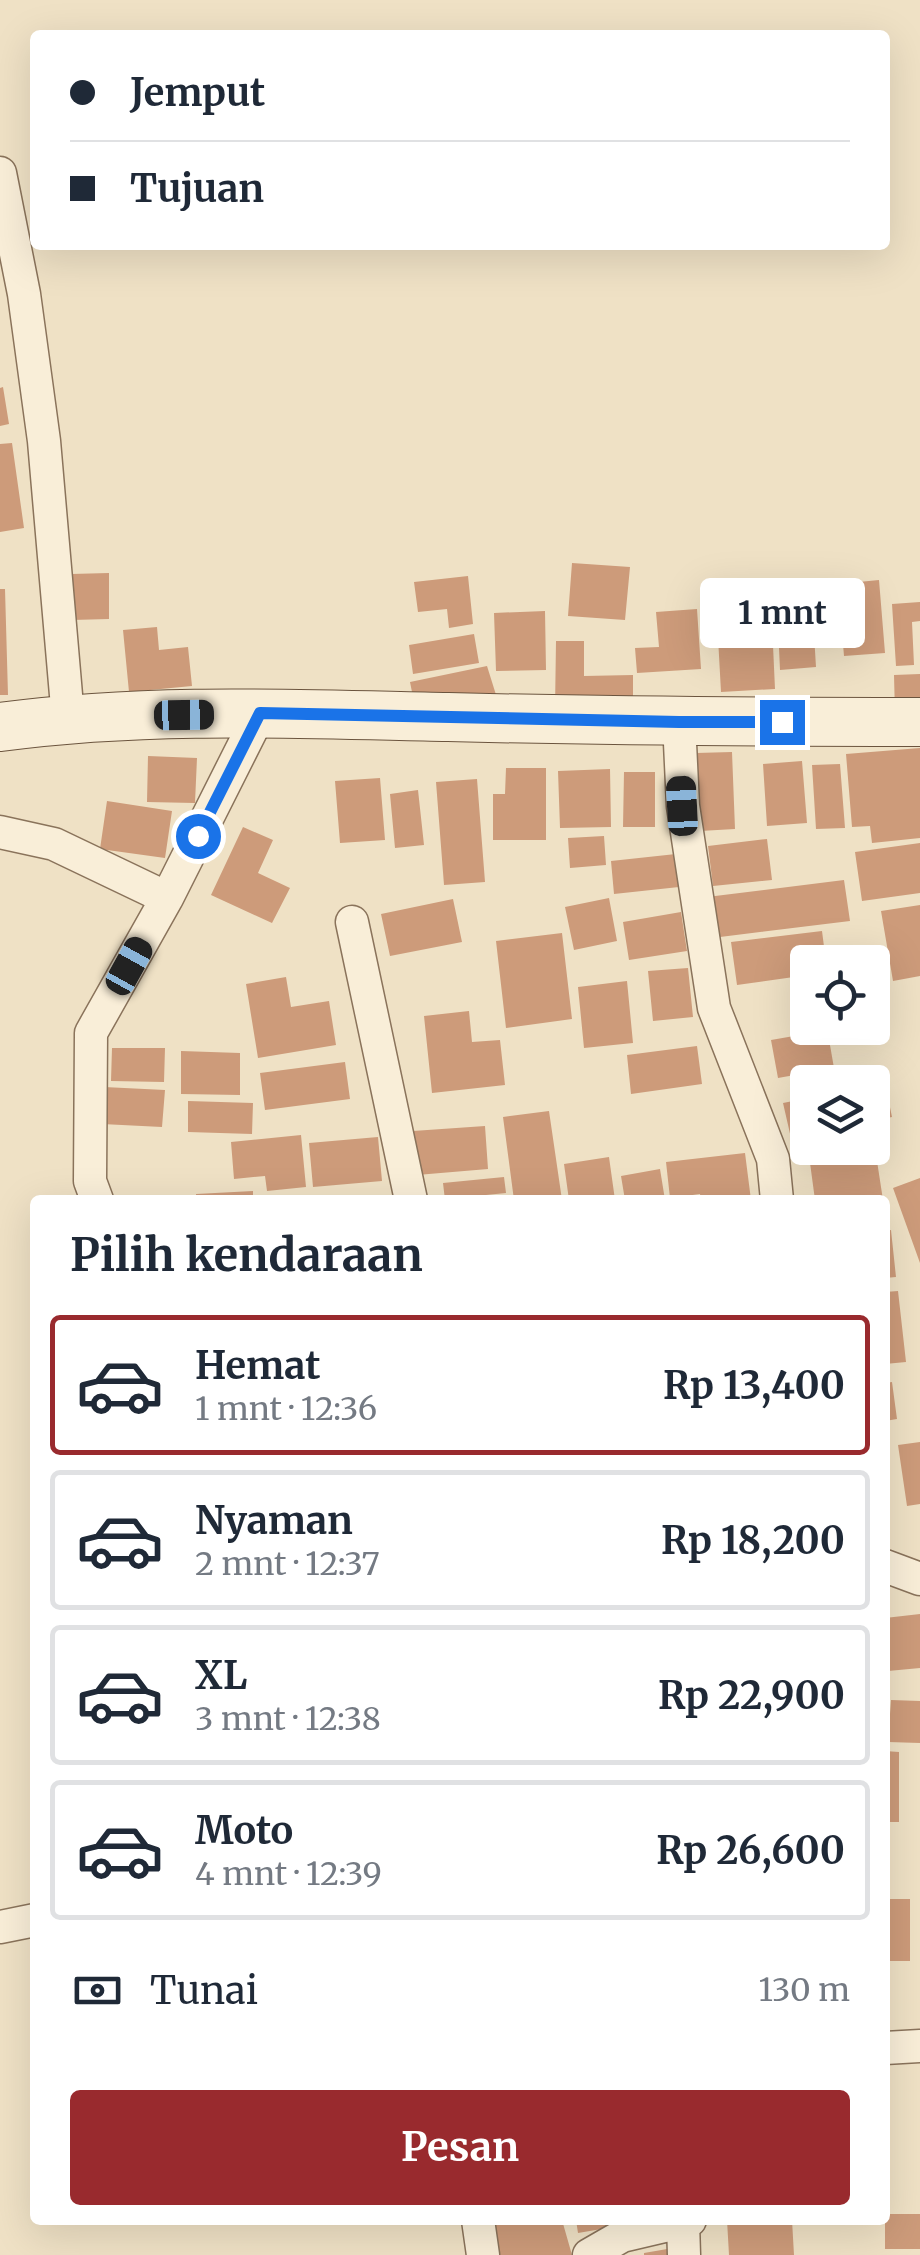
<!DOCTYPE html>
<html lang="id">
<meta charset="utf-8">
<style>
:root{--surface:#fff;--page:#f6f6f7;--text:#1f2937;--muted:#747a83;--line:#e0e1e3;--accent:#992a2e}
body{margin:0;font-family:Merriweather,serif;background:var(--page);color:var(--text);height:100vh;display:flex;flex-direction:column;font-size:38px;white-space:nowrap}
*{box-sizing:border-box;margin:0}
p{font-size:32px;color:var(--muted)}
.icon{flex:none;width:55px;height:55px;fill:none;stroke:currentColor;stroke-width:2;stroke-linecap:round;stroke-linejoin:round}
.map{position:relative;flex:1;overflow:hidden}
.side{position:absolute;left:30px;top:1195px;width:860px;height:1030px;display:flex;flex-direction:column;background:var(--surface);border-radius:10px;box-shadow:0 10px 40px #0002}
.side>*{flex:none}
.banner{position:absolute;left:30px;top:30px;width:860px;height:220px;border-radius:10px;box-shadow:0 10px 40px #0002;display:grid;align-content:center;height:220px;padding:0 40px;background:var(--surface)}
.tools{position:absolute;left:790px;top:945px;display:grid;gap:20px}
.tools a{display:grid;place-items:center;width:100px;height:100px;border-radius:10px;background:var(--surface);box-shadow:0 10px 40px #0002;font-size:50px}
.end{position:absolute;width:45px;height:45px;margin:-22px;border:12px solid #1a73e8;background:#fff;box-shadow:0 0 0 5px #fff}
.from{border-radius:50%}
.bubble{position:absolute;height:70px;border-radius:10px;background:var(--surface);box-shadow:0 10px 40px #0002;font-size:32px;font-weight:700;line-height:70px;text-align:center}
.car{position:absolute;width:30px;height:60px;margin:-30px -15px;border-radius:12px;box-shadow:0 0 8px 2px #0007;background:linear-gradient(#222 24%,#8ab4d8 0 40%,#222 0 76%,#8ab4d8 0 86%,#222 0)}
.banner b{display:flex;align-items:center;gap:35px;height:95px;font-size:38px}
.banner b+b{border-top:2px solid var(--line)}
.banner i{width:25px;height:25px;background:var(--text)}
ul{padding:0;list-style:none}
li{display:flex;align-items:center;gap:30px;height:140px;margin:0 20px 15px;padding:0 20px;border:5px solid var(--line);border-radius:10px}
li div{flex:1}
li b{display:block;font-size:38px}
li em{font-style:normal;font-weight:700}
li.selected{border-color:var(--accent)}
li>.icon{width:90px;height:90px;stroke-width:1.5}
h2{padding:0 40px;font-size:45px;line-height:120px}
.pay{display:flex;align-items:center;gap:25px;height:110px;padding:0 40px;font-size:38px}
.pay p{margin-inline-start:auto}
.cta{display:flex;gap:20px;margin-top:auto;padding:20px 40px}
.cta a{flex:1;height:115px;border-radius:10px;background:var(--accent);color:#fff;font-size:40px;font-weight:700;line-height:115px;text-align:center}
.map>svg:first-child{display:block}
.building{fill:#cd9b7a}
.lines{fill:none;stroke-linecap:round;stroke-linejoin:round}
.street-casing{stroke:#8a735b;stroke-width:35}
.secondary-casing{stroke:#6b543e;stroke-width:50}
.street{stroke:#f9eed8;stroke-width:32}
.secondary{stroke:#f9eed8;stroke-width:48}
.route{stroke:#1a73e8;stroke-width:12}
</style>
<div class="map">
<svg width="920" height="2255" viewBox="0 0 920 2255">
<rect width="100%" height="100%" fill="#efe1c5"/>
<path class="building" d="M3,387L9,424L0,426V388Z
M12,443L24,528L0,532V444Z
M572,563L630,567L625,620L568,616Z
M109,573V619L72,620L71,574Z
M468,576L473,624L449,628L447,609L418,612L414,582Z
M770,580L775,689L721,692L715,583Z
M879,580L885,653L844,656L838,584Z
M0,589H5L8,695H0Z
M812,602L816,667L780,670L777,604Z
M920,602V621L912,622L914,665L896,666L892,604Z
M697,609L701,669L637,673L635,648L659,647L656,612Z
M545,611L546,670L496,671L494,613Z
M157,627L159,650L188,647L192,686L129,692L123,630Z
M474,634L479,663L413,674L409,645Z
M556,641H584V676L633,675V709H555Z
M487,666L497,698L414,702L410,682Z
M920,674V713L895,714L894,675Z
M920,748V838L872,843L870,826L852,827L846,754Z
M732,752L735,829L700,831L696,753Z
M148,756L197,758L195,803L147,802Z
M802,761L807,823L767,826L763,764Z
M840,764L845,828L816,829L812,765Z
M506,768H546V840H493V794H505Z
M610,769L611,827L560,828L558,771Z
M624,772H655V827H623Z
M380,778L385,840L340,843L335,781Z
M477,779L485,882L444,885L436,782Z
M418,790L424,845L395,848L390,794Z
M107,801L172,811L165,858L100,849Z
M243,827L273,840L258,873L290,888L272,923L211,895Z
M604,836L606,865L570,868L568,838Z
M767,839L772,880L713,886L708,846Z
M920,843V893L862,901L855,852Z
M676,854L679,887L614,894L611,861Z
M844,880L850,921L712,938L707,897Z
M609,898L617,941L574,950L565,907Z
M453,899L462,942L390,956L381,914Z
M920,905V976L893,981L881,911Z
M681,912L687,951L629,960L623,922Z
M822,931L826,962H808V975L737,985L731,942Z
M562,933L572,1019L506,1028L496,941Z
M688,968L693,1017L653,1021L648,971Z
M286,977L291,1007L329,1001L336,1045L258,1058L246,984Z
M627,981L633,1043L584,1048L578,987Z
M469,1011L472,1042L500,1040L505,1085L432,1093L424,1016Z
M808,1011V1028H827L834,1068L778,1078L771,1040L794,1036L791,1014Z
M697,1046L702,1084L631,1094L627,1055Z
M112,1048H165L164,1082L111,1081Z
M181,1051L240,1053V1095L181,1094Z
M345,1062L350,1099L265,1110L260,1073Z
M882,1068L892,1117L872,1121V1082H845L844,1075Z
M104,1087L165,1090L162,1127L102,1124Z
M808,1098V1134L791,1138L783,1103Z
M188,1101L253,1103L252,1134L188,1132Z
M549,1111L562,1200H514L503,1117Z
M485,1126L488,1169L417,1175L413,1131Z
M301,1135L306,1187L267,1191L265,1176L234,1179L231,1142Z
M378,1137L382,1181L313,1187L309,1143Z
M808,1148H875L883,1200H815Z
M745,1153L751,1200H701L700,1194L670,1198L666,1162Z
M609,1157L615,1200H569L564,1164Z
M660,1169L665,1200H625L621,1176Z
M504,1177L506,1193L486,1195L487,1200H445L443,1183Z
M920,1178V1263L893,1188Z
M253,1191V1200H196V1194Z
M891,1230L896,1277L885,1278V1231Z
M898,1291L906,1362L885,1364V1292Z
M892,1382L897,1419L885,1421V1383Z
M920,1442V1504L907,1506L898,1445Z
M920,1614V1668L888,1671L885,1618Z
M891,1700L920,1701V1743L888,1742Z
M885,1751L899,1752V1822H885Z
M885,1899H910V1961H885Z
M885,2214H920V2249H885Z
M490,2220H562L572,2255H500Z
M576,2220H643V2222L578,2233Z
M727,2220H792L794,2255H729Z
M673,2248L674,2255H644V2253Z"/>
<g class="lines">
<defs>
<path id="street" d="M0,173L24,294L44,441L68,718
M679,722L683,806L714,1008L773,1159L777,1200
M0,832L54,844L167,898
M352,922L411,1200
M97,1200L90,1181L91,1033L167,898L260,713
M885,1566L920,1579
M0,1927L35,1920
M885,2048L920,2046
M478,2220L483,2255
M683,2222L684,2255
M589,2255L622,2236L690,2220"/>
<path id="secondary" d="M0,727C148,707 299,714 448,717C606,721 763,722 920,722"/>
</defs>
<use href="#street" class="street-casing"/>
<use href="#secondary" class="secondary-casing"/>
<use href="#street" class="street"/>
<use href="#secondary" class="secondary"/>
</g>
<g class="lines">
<path class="route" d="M198,836L260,713L679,722H782"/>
</g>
</svg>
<div class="tools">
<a><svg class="icon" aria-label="locate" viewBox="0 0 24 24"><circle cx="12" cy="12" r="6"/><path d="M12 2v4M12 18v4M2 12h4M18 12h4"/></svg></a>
<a><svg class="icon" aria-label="layers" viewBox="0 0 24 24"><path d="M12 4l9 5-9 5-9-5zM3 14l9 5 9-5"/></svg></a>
</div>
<i class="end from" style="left:198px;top:836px"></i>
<i class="end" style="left:782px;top:722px"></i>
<div class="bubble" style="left:700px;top:578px;width:165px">1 mnt</div>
<i class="car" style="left:184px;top:715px;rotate:89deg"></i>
<i class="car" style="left:682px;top:806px;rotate:357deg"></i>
<i class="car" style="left:129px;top:966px;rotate:29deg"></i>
<div class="banner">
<b><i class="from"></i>Jemput</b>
<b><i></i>Tujuan</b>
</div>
<section class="side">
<h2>Pilih kendaraan</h2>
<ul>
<li class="selected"><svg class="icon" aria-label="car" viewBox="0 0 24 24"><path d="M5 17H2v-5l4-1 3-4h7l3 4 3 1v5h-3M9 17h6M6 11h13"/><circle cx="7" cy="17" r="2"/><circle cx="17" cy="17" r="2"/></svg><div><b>Hemat</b><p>1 mnt · 12:36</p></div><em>Rp 13,400</em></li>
<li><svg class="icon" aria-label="car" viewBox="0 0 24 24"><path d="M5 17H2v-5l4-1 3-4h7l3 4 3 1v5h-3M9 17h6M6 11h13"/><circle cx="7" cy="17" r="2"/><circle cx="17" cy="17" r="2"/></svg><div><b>Nyaman</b><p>2 mnt · 12:37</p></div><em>Rp 18,200</em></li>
<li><svg class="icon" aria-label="car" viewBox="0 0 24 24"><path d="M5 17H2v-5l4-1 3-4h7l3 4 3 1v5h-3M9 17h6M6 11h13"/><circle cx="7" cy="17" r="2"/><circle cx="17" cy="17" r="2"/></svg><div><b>XL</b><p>3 mnt · 12:38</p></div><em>Rp 22,900</em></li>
<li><svg class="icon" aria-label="car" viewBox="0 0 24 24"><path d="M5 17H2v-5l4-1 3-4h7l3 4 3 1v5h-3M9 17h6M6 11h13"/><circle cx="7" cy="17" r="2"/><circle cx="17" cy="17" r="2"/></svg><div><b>Moto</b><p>4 mnt · 12:39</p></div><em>Rp 26,600</em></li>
</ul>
<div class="pay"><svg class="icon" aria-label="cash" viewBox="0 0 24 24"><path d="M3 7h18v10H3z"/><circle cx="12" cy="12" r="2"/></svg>Tunai<p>130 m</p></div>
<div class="cta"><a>Pesan</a></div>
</section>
</div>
